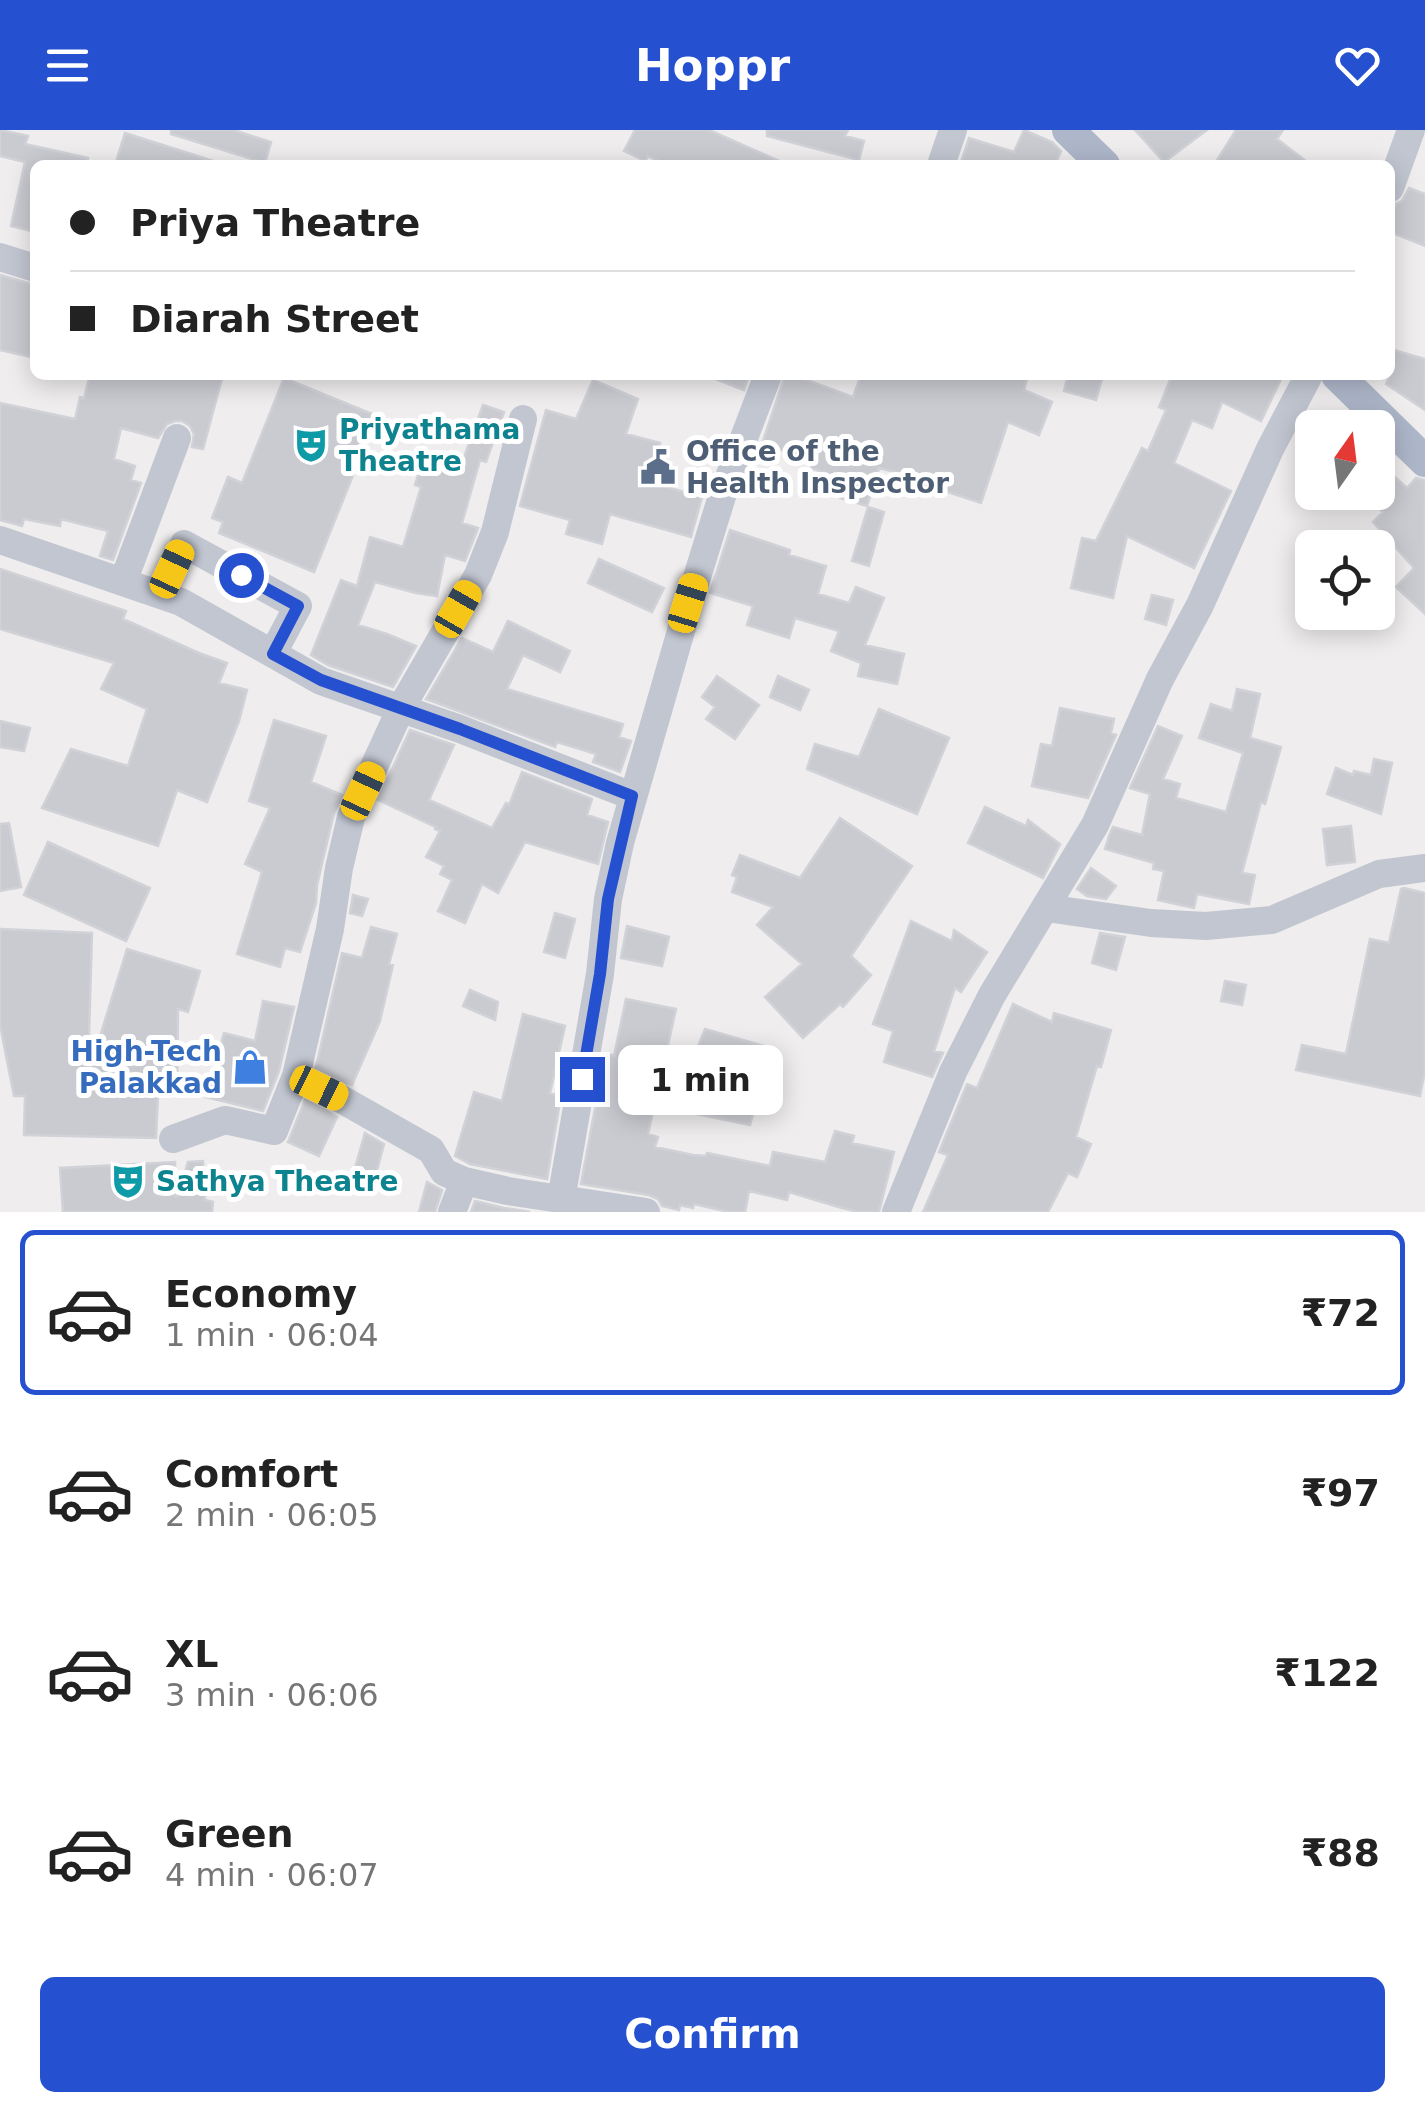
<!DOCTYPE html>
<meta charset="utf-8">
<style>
:root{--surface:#fff;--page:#f2f2f2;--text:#222;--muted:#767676;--line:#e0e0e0;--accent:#2550d0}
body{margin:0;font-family:"DejaVu Sans",sans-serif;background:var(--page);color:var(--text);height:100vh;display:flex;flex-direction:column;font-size:38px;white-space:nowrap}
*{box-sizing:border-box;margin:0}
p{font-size:32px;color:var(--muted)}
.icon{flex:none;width:55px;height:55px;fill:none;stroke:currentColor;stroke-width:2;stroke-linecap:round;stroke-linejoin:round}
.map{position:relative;height:1082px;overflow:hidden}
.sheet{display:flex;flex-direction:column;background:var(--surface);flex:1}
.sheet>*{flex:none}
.guide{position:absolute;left:30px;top:30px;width:1365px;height:220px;border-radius:15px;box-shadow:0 5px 25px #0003;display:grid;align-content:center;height:220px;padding:0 40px;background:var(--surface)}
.needle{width:65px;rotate:14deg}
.tools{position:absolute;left:1295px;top:280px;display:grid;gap:20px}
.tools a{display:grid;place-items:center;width:100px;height:100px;border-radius:15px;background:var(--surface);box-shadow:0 5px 25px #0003;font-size:50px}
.end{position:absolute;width:45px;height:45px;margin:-22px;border:12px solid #2550d0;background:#fff;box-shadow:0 0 0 5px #fff}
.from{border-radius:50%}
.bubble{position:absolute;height:70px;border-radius:15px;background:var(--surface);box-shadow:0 5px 25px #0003;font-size:32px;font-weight:700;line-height:70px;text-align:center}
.car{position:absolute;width:30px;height:60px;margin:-30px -15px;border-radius:12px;box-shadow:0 0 8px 2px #0007;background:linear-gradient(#f5c518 24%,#345 0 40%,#f5c518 0 76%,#345 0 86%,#f5c518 0)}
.guide b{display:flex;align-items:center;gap:35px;height:95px;font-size:38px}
.guide b+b{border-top:2px solid var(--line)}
.guide i{width:25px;height:25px;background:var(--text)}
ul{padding:18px 0 0;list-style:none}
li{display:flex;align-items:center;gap:30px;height:165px;margin:0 20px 15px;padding:0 20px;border:5px solid transparent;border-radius:15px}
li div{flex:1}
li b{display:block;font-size:38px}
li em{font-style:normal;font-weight:700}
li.selected{border-color:var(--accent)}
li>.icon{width:90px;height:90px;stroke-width:1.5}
.primary-button{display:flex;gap:20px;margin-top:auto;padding:20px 40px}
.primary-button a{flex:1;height:115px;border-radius:15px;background:var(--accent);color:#fff;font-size:40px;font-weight:700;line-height:115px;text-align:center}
header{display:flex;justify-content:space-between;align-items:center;height:130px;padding:0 40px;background:var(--accent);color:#fff;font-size:45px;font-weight:700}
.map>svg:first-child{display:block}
.building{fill:#cacbd1;stroke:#d1d2d8;stroke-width:2.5}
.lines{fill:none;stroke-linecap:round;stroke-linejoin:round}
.minor{stroke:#c1c6d1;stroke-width:28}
.major{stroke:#aeb7ca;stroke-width:32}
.route{stroke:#2550d0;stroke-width:12}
.labels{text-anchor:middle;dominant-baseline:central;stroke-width:10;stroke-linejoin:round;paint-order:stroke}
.culture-label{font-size:28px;font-weight:bold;fill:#0d838f;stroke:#fff;text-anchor:start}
.service-label{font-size:28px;font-weight:bold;fill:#4e5e75;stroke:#fff;text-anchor:start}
.shop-label{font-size:28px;font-weight:bold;fill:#366cbe;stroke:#fff;text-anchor:end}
</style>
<header><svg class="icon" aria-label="menu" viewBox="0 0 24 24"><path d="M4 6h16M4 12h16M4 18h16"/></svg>Hoppr<svg class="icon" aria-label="heart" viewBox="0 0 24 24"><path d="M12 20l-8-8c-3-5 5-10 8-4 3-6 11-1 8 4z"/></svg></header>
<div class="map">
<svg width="1425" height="1082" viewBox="0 0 1425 1082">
<rect width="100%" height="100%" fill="#efeded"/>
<path class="building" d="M0,0L28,6L25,14L88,28L87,35H35V102L11,96L25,32L0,26Z
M171,0H233L271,12L265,33L171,4Z
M635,0H709L788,35H668L648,26L645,31L624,21Z
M767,0H848L845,6L864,11L859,30L767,6Z
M1024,0L1052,12L1061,21L1055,35H960L969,8L1014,22Z
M1135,0H1207L1164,32Z
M1236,0H1283L1277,9L1311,35H1214Z
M125,3L213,31V35H115Z
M1409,58L1425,64V116L1390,102V90L1396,74L1402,71Z
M0,145L35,155V228L0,220Z
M1390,219L1425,229V280L1386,254L1390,245Z
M90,245H223L203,319L192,317L194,304L190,296L182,291H175L167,294L158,308L121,298L114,329L135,336L131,350L141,353L113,430L100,426L108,401L61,389L60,396L24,389L22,396L0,390V273L75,289L80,267L84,268Z
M710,245H749L744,260L710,247Z
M785,245H793L853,267L861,245H1028L1024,260L1052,272L1039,305L1008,292L981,373L914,351V347L879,338L867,376L840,368L845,350L811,338L814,330L762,314Z
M1068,245H1103L1096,270L1064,261Z
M1172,245H1283L1261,291L1222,272L1212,298L1192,290L1174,333L1231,361L1194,438L1127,406L1113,468L1071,458L1082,408L1096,411L1142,318L1148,321L1166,280L1159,277Z
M284,248L377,286L314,442L219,403L223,392L212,388L228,347L242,353Z
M593,250L638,269L626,304L660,313L649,352L702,367L691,407L610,384L602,414L566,404L570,390L520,376L546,280L576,289Z
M483,275L504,282L486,332L480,330L462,393L478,398L465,431L445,425L437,466L416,463L375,452L358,495L387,504L416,516L393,557L328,535L311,525L341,450L357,456L370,407L403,417L421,357L415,355L425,323L462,333Z
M1378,332L1407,358L1416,348L1425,350V484L1396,457L1414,438L1373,392L1383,382L1360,362H1378Z
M868,377L884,382L869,436L852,431Z
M730,400L790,420L789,425L826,436L818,464L849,473L856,457L884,468L865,515L904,524L897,554L858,546L861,533L831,521L839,501L795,488L789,508L747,495L753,476L710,463Z
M599,429L664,458L652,482L588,453Z
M0,439L126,481L123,489L199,523L227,533L219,553L247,560L239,591L207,672L177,660L158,716L42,678L71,619L128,636L147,579L101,559L114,533L0,499Z
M1152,465L1173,470L1166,495L1145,489Z
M508,491L570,521L560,542L523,525L507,559L623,594L619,607L631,611L620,642L593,632L596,624L557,612L555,617L426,569L462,508L493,522Z
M717,546L759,575L735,609L706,589L715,577L702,567Z
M778,546L809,560L800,580L770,567Z
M1237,559L1260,564L1250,608L1281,617L1265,674L1261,672L1242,743L1255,745L1249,774L1197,764L1194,778L1158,770L1164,741L1153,739L1154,733L1105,719L1109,706L1113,697L1142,705L1150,664L1130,658L1158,596L1182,606L1163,649L1180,654L1176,668L1226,682L1243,623L1199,608L1211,574L1232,581Z
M1060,578L1114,589L1111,603L1116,605L1088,668L1032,656L1041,614L1052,616Z
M879,579L949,608L917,684L807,639L815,614L859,627Z
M274,590L326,606L311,652L342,665L334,683L317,755L316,773L300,822L285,818L280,837L237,824L262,742L245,734L270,678L249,671Z
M0,591L30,598L24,621L0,617Z
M410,600L454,615L429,670L492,698L506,673L509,675L522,642L592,669L587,685L608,692L598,734L525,712L498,763L482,754L465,793L438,781L452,750L440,744L444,736L426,727L440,701L435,699L436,697L378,670Z
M1374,629L1392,633L1381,684L1327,664L1336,638L1353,645L1354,641L1371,645Z
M985,677L1026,696L1028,690L1060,714L1043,748L968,713Z
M840,688L912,736L851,826L871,845L843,877L840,874L803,908L765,867L802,834L757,795L773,777L732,762L737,747L732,745L740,725L800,748Z
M9,693L21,757L0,761V694Z
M1351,696L1355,732L1327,735L1323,699Z
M48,712L150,758L126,811L24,765Z
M1091,738L1116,756L1106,769L1087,766L1077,759Z
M1404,758L1425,763V941L1420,966L1296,940L1302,915L1346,924L1370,809L1389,813L1401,759Z
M353,765L368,769L362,786L350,783Z
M555,783L575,789L565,828L544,822Z
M911,791L952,811L954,800L987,822L961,862L955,858L934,921L943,923L932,947L884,932L893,901L873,894Z
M627,796L669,807L662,836L621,828Z
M371,797L397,804L389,834L393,835L380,891L352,955L316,937L342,823L362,828Z
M0,799L92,803L88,939H90L127,819L200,841L188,882L178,879L177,964L158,965L156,1008L24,1005L25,966H14L0,895Z
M1100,803L1125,807L1116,840L1092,833Z
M1225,851L1246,855L1242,875L1221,871Z
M470,860L498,872L495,890L463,876Z
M626,869L676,879L648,1004L658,1007L655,1017L693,1025L706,1026L707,1023L770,1036L773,1022L825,1032L835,1001L854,1006L852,1013L894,1022L879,1082H858L842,1078L789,1062L787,1070L749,1061L745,1082H729L694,1074L693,1078L680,1075L679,1080L662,1076L658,1069L649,1065L581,1054L596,973L609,924L614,926Z
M263,871L294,877L279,941L263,981L206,967L224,903L255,911Z
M1013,874L1052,892L1054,883L1111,900L1101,937L1097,936L1076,1007L1091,1014L1077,1047L1068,1043L1048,1082H923L948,1025L939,1022L967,954L977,958Z
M523,884L565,896L550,963L561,966L547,1049L470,1034L455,1026L474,962L502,971Z
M705,899L771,918L750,995L673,979Z
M305,970L337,987L319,1026L288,1012Z
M365,1003L384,1014L376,1044L355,1038Z
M203,1031L205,1070L213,1072L212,1082H63L60,1038L175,1032V1066H178L188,1032Z
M427,1052L442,1060L435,1082H419Z
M475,1071L504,1078L530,1082H471Z"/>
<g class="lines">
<path class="minor" d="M941,35L953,0
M1390,58L1411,0
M0,127L35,138
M523,289L495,402L478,445L401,578L351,687L339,738L330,799L296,946L341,969L431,1020L444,1042L464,1051L508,1061L646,1082
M0,410L181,472L321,551L460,599L632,666
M123,452L177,308
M160,464L184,414L298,476L273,523
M1046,778L1151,793L1206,796L1272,790L1379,744L1425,738
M173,1009L225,990L274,1001L296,946
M561,1070L600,844L608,769L620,713L689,473L723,363L768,245
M452,1082L464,1051
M896,1082L953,942L992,865L1095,695L1160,549L1200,475L1270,319L1309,245"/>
<path class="major" d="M1068,0L1104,35
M1337,245L1425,331"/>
</g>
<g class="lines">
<path class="route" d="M241,445L298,476L273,524L321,550L460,599L632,666L608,769L600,844L582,949"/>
</g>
<defs>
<symbol id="theatre-bare" viewBox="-9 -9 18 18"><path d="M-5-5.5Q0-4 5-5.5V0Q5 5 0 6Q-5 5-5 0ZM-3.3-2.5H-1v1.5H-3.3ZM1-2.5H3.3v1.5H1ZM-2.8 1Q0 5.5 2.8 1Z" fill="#0f9aa8" stroke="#fff" stroke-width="2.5" paint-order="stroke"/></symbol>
<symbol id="civic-bare" viewBox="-9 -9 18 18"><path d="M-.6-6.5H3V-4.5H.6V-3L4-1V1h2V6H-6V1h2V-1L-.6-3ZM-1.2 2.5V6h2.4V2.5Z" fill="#5c6f8a" stroke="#fff" stroke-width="2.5" paint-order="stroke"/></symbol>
<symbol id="shop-bare" viewBox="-9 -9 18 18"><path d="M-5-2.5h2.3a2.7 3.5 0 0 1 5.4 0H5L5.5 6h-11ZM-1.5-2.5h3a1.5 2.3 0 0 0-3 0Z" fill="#3f7fe0" stroke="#fff" stroke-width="2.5" paint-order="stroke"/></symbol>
</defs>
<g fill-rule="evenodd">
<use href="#theatre-bare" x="286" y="290" width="50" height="50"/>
<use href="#civic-bare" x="633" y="312" width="50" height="50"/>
<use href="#shop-bare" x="225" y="912" width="50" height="50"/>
<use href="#theatre-bare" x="103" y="1026" width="50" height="50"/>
</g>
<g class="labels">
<g class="culture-label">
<text x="339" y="299">Priyathama<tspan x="339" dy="32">Theatre</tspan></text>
<text x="156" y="1051">Sathya Theatre</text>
</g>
<g class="service-label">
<text x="686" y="321">Office of the<tspan x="686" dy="32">Health Inspector</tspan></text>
</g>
<g class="shop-label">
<text x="222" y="921">High-Tech<tspan x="222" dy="32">Palakkad</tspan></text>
</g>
</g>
</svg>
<div class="tools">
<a><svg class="needle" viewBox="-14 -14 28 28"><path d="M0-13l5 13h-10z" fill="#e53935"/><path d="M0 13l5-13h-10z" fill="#767676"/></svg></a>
<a><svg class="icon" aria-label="locate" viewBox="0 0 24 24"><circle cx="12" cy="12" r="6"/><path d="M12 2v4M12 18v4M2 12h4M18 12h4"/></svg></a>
</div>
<i class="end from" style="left:241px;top:445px"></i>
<i class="end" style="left:582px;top:949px"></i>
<div class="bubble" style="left:618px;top:915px;width:165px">1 min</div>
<i class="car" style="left:172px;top:439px;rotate:25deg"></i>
<i class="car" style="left:688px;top:473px;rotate:17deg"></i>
<i class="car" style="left:458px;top:479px;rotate:30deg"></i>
<i class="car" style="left:363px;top:661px;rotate:25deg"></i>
<i class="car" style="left:319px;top:958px;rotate:116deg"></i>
<div class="guide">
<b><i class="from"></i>Priya Theatre</b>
<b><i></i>Diarah Street</b>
</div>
</div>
<section class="sheet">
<ul>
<li class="selected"><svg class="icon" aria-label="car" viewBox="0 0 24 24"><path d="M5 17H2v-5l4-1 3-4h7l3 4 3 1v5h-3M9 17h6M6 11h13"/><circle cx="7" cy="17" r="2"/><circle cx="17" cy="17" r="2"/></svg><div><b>Economy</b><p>1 min · 06:04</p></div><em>₹72</em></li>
<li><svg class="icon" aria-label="car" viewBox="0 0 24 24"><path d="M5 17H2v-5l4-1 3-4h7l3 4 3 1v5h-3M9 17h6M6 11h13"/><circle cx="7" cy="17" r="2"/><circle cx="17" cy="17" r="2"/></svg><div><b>Comfort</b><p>2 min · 06:05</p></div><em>₹97</em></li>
<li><svg class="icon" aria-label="car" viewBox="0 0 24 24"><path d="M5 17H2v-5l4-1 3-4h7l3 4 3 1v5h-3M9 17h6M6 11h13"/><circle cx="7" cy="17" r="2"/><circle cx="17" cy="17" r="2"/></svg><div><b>XL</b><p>3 min · 06:06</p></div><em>₹122</em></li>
<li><svg class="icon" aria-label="car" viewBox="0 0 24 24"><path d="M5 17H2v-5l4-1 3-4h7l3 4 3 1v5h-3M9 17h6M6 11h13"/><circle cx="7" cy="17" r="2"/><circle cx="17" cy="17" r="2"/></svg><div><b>Green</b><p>4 min · 06:07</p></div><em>₹88</em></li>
</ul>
<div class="primary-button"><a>Confirm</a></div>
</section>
